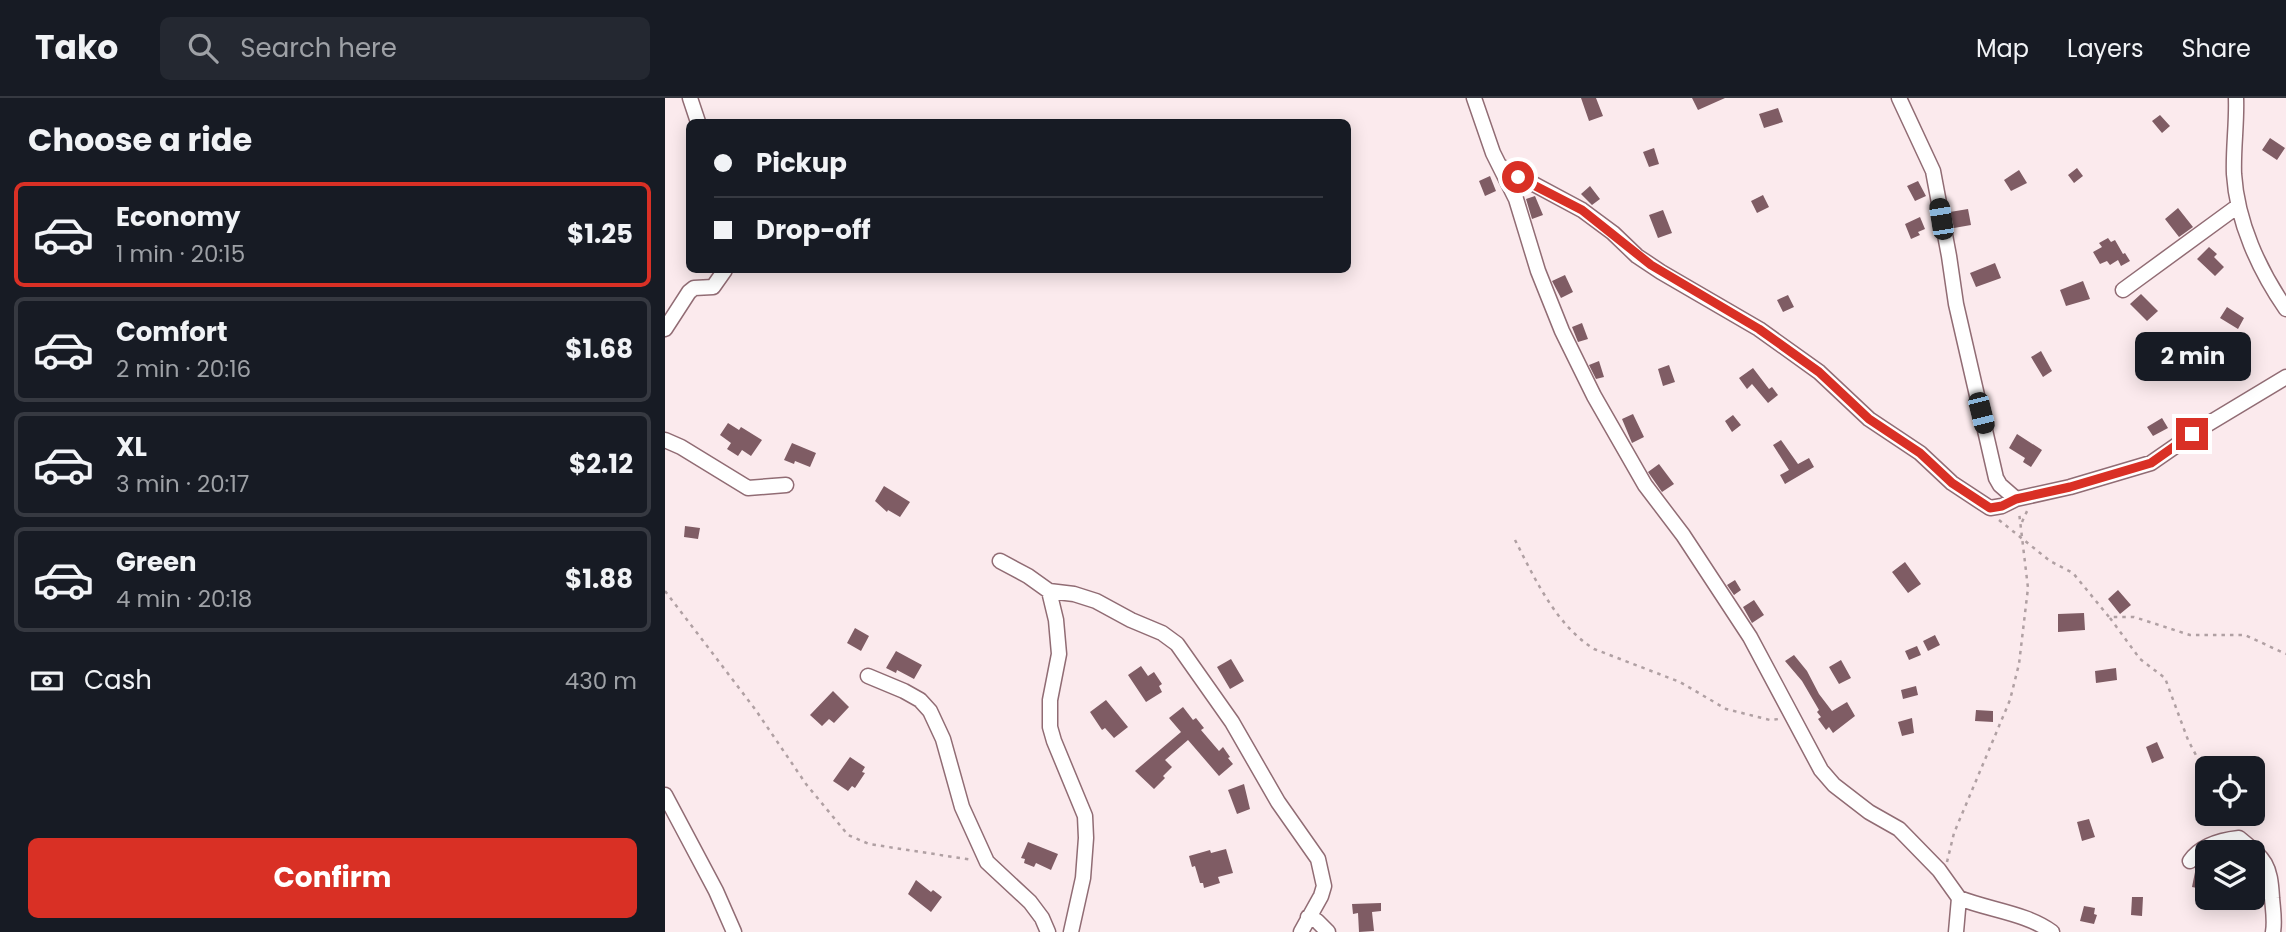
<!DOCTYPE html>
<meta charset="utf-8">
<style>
:root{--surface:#171b24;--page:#242831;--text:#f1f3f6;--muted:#9ea1a6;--line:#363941;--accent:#d93025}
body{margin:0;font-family:Poppins,sans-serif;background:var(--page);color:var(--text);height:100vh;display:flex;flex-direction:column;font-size:26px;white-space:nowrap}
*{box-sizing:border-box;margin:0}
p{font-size:23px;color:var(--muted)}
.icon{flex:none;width:38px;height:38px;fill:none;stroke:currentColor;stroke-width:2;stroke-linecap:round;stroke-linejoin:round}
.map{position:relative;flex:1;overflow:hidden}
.panel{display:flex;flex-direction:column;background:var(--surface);width:665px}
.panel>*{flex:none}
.hud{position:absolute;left:21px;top:21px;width:665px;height:154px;border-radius:10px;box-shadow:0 4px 18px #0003;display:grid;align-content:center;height:154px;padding:0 28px;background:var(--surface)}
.buttons{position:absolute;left:1530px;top:658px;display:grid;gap:14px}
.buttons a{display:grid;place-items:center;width:70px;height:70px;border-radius:10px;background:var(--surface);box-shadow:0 4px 18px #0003;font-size:35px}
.end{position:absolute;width:32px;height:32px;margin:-16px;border:9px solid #d93025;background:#fff;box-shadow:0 0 0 4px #fff}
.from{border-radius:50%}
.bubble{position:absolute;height:49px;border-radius:10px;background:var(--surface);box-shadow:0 4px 18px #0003;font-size:23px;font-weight:700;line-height:49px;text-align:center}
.car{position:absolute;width:21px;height:42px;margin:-21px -10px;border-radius:9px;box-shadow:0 0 5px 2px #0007;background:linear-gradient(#222 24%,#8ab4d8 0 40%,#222 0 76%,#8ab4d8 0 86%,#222 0)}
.hud b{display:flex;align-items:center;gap:24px;height:66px;font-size:26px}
.hud b+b{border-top:2px solid var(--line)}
.hud i{width:18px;height:18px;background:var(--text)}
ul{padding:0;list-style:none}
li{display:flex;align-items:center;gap:21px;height:105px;margin:0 14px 10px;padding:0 14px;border:4px solid var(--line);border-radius:10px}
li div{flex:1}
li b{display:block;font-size:26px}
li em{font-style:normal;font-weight:700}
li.active{border-color:var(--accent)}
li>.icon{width:63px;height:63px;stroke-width:1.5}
h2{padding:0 28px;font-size:32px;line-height:84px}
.pay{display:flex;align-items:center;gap:18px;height:77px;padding:0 28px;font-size:26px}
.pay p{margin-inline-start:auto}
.cta{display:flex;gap:14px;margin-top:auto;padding:14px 28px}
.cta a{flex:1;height:80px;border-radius:10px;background:var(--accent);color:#fff;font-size:28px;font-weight:700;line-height:80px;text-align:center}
header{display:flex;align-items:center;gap:42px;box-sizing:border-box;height:98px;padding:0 35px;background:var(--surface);border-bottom:2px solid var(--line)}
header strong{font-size:33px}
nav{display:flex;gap:38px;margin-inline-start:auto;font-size:24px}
.search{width:490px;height:63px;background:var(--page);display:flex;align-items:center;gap:18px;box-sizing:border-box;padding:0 24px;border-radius:10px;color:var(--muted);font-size:26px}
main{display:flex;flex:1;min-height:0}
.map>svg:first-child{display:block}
.building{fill:#7f5c64}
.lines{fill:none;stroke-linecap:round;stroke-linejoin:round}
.minor-casing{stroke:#916c74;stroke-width:17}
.path{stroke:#b0a0a3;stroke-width:2.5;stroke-dasharray:3.5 5;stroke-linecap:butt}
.minor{stroke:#fff;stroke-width:14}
.route{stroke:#d93025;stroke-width:9}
</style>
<header>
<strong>Tako</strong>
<div class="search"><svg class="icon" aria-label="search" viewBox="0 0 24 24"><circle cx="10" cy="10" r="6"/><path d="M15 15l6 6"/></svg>Search here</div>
<nav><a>Map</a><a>Layers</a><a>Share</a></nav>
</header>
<main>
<section class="panel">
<h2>Choose a ride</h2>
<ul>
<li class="active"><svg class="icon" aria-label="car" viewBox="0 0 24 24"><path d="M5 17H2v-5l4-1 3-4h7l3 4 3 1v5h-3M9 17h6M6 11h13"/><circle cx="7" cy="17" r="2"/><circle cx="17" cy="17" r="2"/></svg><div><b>Economy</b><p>1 min · 20:15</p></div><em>$1.25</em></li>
<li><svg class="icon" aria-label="car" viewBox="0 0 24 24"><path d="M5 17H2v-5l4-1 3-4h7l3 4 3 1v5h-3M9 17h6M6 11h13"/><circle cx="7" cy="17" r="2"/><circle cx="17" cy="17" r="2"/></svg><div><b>Comfort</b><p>2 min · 20:16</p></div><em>$1.68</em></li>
<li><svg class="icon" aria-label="car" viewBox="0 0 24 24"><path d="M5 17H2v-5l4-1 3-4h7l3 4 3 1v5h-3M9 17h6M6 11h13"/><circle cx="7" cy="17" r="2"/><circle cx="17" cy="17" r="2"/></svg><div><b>XL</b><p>3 min · 20:17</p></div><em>$2.12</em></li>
<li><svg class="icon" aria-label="car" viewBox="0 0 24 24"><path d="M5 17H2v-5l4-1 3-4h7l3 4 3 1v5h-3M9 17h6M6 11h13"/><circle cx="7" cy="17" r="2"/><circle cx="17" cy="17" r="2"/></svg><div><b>Green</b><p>4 min · 20:18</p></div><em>$1.88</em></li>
</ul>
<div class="pay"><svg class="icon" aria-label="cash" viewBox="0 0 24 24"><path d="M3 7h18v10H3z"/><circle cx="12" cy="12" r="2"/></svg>Cash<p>430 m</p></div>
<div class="cta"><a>Confirm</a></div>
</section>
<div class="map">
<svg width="1621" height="834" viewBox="0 0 1621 834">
<rect width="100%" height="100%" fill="#fbeaed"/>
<path class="building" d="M916,0H931L938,18L924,23Z
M1027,0H1060L1033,12Z
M1113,10L1118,24L1099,30L1094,16Z
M1495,17L1505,28L1497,35L1487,23Z
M1605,40L1620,50L1612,62L1597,52Z
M989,50L994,66L984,69L978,54Z
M1412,70L1418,78L1409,85L1403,77Z
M1354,72L1362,85L1346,93L1339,82Z
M825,78L831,93L820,98L814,83Z
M1253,83L1261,98L1250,103L1242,88Z
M925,88L935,101L927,107L916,96Z
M1098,97L1104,109L1092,115L1086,103Z
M870,98L878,117L867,121L861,101Z
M1513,110L1528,129L1514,139L1500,121Z
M1303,111L1306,127L1289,130L1285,114Z
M998,112L1007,135L993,140L984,117Z
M1255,119L1260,131L1253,134L1255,137L1246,141L1240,126Z
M1443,140L1446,144L1450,142L1458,156L1460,155L1465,163L1456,168L1453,162L1445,167L1442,163L1435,166L1428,154L1437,149L1434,145Z
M1544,149L1552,156L1549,159L1559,169L1550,178L1532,161Z
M1330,165L1336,180L1311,189L1305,175Z
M900,177L908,194L896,200L887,183Z
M1418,183L1425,201L1401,208L1395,192Z
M1476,196L1493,213L1482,223L1465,206Z
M1123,197L1129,209L1118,214L1112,202Z
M1562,209L1579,220L1573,231L1555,220Z
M917,225L923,241L913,244L907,229Z
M1376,253L1387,273L1378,279L1366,259Z
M934,263L939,279L931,281L924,267Z
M1004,267L1010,284L998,288L993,271Z
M1088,270L1104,291L1107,289L1113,297L1103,305L1087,286L1082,291L1074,280Z
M968,316L979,339L967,345L957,321Z
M1068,317L1076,327L1067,334L1060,323Z
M1497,320L1503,330L1488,338L1482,329Z
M63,325L74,332L76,329L97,342L86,358L77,352L73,358L62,351L66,345L55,337Z
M1352,336L1377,352L1366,369L1358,364L1360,360L1344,350Z
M1116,342L1133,366L1144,360L1149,369L1120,386L1115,377L1124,372L1108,347Z
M127,345L151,355L145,369L130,363L129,366L119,362Z
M994,366L1009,386L997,394L983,374Z
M219,388L245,404L235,419L223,412L222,414L210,403Z
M20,428L35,430L33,441L19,439Z
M1240,464L1256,486L1243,495L1227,474Z
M1070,482L1076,492L1069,497L1062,487Z
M1453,492L1466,507L1455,516L1443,501Z
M1089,502L1099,517L1087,525L1078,509Z
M1419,515L1420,532L1393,534V516Z
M190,530L204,538L196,553L182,545Z
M1270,537L1275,547L1263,553L1258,543Z
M1252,548L1256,557L1244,562L1240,553Z
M231,553L257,567L249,581L232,572L231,575L221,570Z
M1129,557L1142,573L1154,596L1167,613L1182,604L1190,618L1168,635L1164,629L1161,632L1153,621L1156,619L1152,614L1154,612L1137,583L1120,563Z
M566,561L579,583L565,591L552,569Z
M1176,562L1186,580L1174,586L1164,569Z
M476,568L483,578L489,574L497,586L494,588L497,594L481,604L463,577Z
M1451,570L1452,582L1431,585L1430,573Z
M1251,588L1253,597L1238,601L1236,592Z
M168,593L184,609L169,625L164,621L157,628L145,617Z
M441,602L463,629L449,640L440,630L437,632L425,614Z
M518,609L528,622L531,620L539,630L536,632L554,653L558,649L565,659L563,660L568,666L554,678L523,642L500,662L507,669L498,678L500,680L489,691L470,673L516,634L504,620Z
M1311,612L1328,613V624L1310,623Z
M1247,620L1249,635L1237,638L1233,624Z
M1492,644L1499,660L1487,665L1481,649Z
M185,659L200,669L197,674L200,675L190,690L187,688L183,693L168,683Z
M579,686L585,711L572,716L563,692Z
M1424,721L1430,739L1417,743L1412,724Z
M363,744L393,756L386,772L371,765L369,769L359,765L360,761L356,760Z
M561,751L568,775L553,779L555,785L539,790L538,785H535L530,768L527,769L524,758L545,752L546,755Z
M1530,774L1542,777V792L1527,789Z
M251,782L266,794L268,792L277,799L266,814L243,796Z
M1467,799H1478L1477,818L1466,817Z
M716,805V813L707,814L709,833L694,834L693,815L688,816L687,806Z
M1419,808L1430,810L1429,816L1432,817L1429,826L1415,823Z"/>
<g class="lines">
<defs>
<path id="minor" d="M25,0L33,24
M809,0L828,55L851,101L873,173L897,233L929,298L980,387L1018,437L1085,539L1156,672L1169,687L1204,714L1234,731L1274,772L1294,800L1291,834
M1234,0L1268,73L1284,158L1291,206L1331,380L1335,387L1351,401
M1571,0C1572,25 1568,51 1569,76C1572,124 1594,172 1621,211
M835,68L917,112L948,135L972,158L996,174L1094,231L1154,274L1204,321L1255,355L1287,385L1325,410L1337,408L1351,401L1405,389L1486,365L1538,329L1621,279
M1458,192L1573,108
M0,231L24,194L29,190L48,189L60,172
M0,342L16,349L83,390L121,387
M335,463L363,478L384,493L409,496L431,503L466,522L497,535L512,546L567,624L613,704L653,761L659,788L656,798L636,834
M384,493L391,522L394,556L385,602V629L389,643L420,718L421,740L418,780L406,834
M203,578L239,593L255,602L265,613L278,641L297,709L322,764L365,804L377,820L383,834
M0,697L51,793L69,834
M1525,763C1536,747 1556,742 1574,740C1601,762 1605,766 1607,800C1608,812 1610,823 1608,834
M1294,800C1324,812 1361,815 1387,834
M643,819L652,823L663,834"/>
</defs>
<use href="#minor" class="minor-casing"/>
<path class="path" d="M1334,422L1385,463L1408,475L1444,519H1469L1525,537H1580L1621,556
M1357,424L1363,411
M850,442C870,481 891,527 929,551L1015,584L1061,611L1105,622L1114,621
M0,493L90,611L141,686L183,737L204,746L308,762
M1445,520L1475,561L1500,580L1523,642L1542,678
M1558,716L1566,729
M1282,764L1289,735L1345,602L1354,566L1363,490L1354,414"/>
<use href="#minor" class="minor"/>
</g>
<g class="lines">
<path class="route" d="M853,79L917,112L986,167L1094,231L1154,274L1204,321L1255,355L1287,385L1325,410L1337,408L1351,401L1405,389L1486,365L1527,336"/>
</g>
</svg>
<div class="buttons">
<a><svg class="icon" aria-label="locate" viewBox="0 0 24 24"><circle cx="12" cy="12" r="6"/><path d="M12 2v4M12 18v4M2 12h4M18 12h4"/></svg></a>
<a><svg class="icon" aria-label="layers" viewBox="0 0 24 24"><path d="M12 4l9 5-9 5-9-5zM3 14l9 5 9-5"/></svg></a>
</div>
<i class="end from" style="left:853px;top:79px"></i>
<i class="end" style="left:1527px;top:336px"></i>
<div class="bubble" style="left:1470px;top:234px;width:116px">2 min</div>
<i class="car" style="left:1276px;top:121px;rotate:351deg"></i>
<i class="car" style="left:1316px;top:315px;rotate:166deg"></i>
<div class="hud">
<b><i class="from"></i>Pickup</b>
<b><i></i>Drop-off</b>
</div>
</div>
</main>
